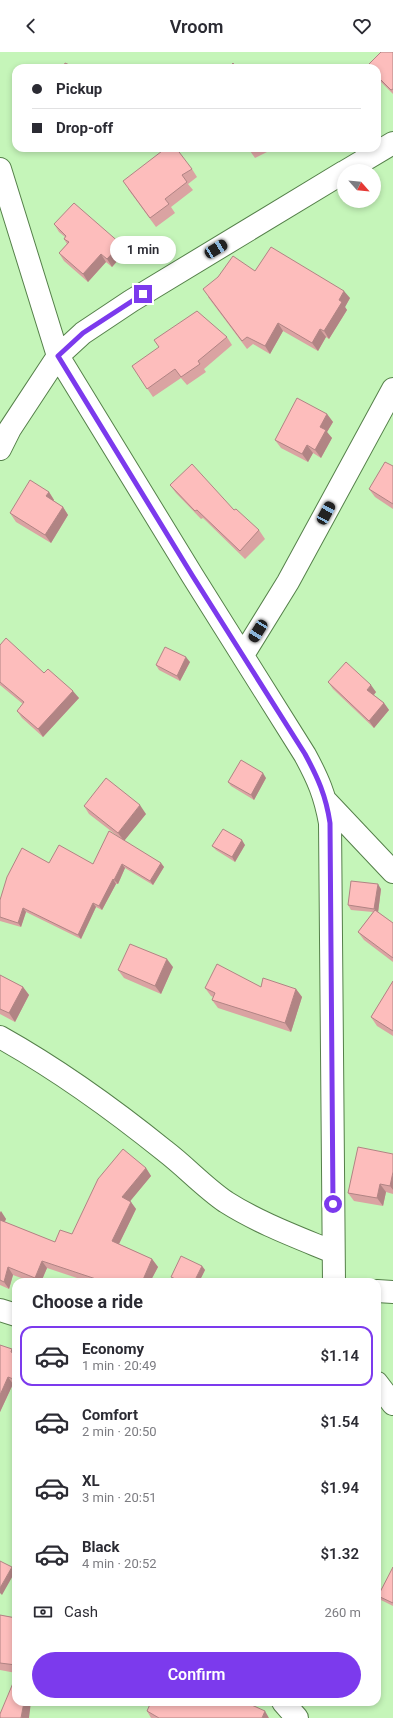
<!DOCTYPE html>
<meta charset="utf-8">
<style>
:root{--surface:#fff;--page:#f2f2f3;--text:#2b2b33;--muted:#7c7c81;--line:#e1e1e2;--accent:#7c3aed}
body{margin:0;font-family:Roboto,sans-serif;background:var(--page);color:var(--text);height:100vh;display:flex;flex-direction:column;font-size:15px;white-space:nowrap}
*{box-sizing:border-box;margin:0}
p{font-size:13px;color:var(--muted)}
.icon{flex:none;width:22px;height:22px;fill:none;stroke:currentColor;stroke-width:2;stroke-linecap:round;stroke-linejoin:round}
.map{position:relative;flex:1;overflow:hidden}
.drawer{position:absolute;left:12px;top:1226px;width:369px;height:428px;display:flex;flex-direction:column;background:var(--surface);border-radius:12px;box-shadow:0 2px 6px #0003}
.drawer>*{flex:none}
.top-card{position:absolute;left:12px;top:12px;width:369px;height:88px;border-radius:12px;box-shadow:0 2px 6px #0003;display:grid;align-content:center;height:88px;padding:0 20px;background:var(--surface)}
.needle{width:26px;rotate:117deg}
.fabs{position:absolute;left:337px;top:112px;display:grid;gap:8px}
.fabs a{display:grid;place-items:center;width:44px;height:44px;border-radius:50%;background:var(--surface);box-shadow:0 2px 6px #0003;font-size:20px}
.end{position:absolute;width:18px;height:18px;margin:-9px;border:5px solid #7c3aed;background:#fff;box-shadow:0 0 0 2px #fff}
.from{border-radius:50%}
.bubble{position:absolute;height:28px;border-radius:14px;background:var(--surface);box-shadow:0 2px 6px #0003;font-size:13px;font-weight:600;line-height:28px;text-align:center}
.car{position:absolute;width:12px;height:24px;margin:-12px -6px;border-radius:5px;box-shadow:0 0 3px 1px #0007;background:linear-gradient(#222 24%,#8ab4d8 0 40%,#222 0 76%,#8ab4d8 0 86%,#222 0)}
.top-card b{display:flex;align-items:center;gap:14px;height:38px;font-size:15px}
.top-card b+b{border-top:1px solid var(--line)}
.top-card i{width:10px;height:10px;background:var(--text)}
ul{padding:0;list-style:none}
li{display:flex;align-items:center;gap:12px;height:60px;margin:0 8px 6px;padding:0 12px;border:2px solid transparent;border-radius:12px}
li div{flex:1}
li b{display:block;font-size:15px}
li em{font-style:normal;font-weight:600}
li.selected{border-color:var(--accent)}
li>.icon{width:36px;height:36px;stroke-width:1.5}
h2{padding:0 20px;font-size:18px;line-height:48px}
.pay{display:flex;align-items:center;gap:10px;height:44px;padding:0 20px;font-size:15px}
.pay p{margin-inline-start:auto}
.action{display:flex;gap:8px;margin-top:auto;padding:8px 20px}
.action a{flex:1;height:46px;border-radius:24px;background:var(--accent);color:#fff;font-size:16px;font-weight:600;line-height:46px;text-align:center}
header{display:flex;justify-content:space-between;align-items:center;height:52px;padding:0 20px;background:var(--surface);font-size:18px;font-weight:600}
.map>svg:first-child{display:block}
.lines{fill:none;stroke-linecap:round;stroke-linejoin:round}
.street-casing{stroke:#55804a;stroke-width:24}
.street{stroke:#fff;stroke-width:22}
.wall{fill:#daa3a2}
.shaded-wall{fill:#b18484}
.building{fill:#fdbdbc;stroke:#b18484}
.route{stroke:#7c3aed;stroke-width:5}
</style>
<header><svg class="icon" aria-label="back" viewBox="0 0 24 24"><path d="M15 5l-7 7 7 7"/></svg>Vroom<svg class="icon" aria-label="heart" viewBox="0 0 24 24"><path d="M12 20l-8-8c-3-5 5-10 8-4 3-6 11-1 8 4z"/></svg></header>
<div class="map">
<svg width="393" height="1666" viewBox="0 0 393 1666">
<rect width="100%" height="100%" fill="#c5f5b9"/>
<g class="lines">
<defs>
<path id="street" d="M0,117L58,304L192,523L305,703C318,727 325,743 330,771L334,1230
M346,119L393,91
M0,397L10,377L58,304L83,281L131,249L344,120
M243,603L288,530L393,337
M326,749L393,820
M0,985C59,1018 113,1057 165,1099C186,1115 204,1135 226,1150C259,1171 297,1185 333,1200
M377,1239L393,1240
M0,1258L16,1263
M377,1331L393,1352
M283,1650L297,1666"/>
</defs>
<use href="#street" class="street-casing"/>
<use href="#street" class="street"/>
</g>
<path class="wall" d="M393,0V42L377,26V16H369L367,14Z
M248,96H275L255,106Z
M192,117L197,125L188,132L193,138L171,155L175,161L156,175L128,137Z
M54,172L126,199L112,215L106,210L88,230L64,209L59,201L67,192L64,187L65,185L59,180Z
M255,219L350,246L345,255L347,258L329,287L326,285L318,299L283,279L270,302L253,292L247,297L208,245Z
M227,285L232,293L204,317L206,320L187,333L181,326L153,345L132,314Z
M327,362L333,370L327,380L332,386L321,406L313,401L308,410L281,396L275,388Z
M393,414V457L375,445L369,437Z
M170,433L259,478L265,487L245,507L203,466L201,467L176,441Z
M49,440L54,448V449L63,455L68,463L51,491L16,470L10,461Z
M0,593L44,621L79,646L43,685L22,666L17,659L23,652L0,633Z
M190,610L180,629L159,618L156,613Z
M328,630L376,640L374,643L384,651L389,658L374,676L333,637Z
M266,726L254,748L231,734L228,730Z
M84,754L146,762L124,789L161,811L164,815L153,833L125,816L118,832H116L102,858L96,855L81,887L26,860L21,875L0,869V848L49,811L93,812L120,786L89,762Z
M245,793L235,810L216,798L212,794Z
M381,837L378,860L393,871V910L364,888L358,880L373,860L351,858L348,853Z
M173,915L161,942L124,926L118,918Z
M0,923L23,935L29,943L15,970L0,962Z
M393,929V984L377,974L371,965Z
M261,935L296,937L302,945L291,980L218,956L212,948L213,945L211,944L205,936Z
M393,1102V1142L386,1140L383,1154L354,1149L348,1141Z
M146,1116L151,1124L130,1149L136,1157L119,1192L152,1207L158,1215L150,1230H89L47,1216L41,1230H32L13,1223L9,1237L0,1233V1159L6,1167L5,1170L55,1190L72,1182Z
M202,1214L205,1218L199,1230H176L174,1229L171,1225Z
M0,1293L12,1297L15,1301L16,1302V1333L13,1332L0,1360Z
M393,1515V1554L381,1548L378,1544Z
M0,1563L16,1566V1621L0,1618Z
M147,1659L269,1666H151Z"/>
<path class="shaded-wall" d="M121,192L126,199L112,215L107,207Z
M101,202L106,210L88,230L83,222Z
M344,239L350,246L345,255L347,258L329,287L324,279L339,248Z
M278,271L283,279L270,302L265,294Z
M320,277L326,285L318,299L312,291Z
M327,362L333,370L327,380L332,386L321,406L315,398L320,375Z
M307,393L313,401L308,410L302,402Z
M49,440L54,448L52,453L46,444Z
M63,455L68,463L51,491L45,483Z
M186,605L190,610L180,629L177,624Z
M371,633L376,640L372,645L367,638Z
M73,639L79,646L43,685L38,677Z
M384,651L389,658L374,676L369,669Z
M263,721L266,726L254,748L251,743Z
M140,753L146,762L124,789L118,781Z
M242,788L245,793L235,810L232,805Z
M161,811L164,815L153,833L150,829Z
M122,812L125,816L118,832L114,828Z
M113,827L116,832L102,858L99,854Z
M378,832L381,837L378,861L374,857Z
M93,851L96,855L81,887L78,883Z
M23,856L26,860L21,875L18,871Z
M167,907L173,915L161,942L155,934Z
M23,935L29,943L15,970L9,961Z
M296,937L302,945L291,980L285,971Z
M146,1116L151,1124L127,1153L122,1145Z
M393,1120V1138L390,1134Z
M380,1132L386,1140L383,1154L377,1146Z
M131,1150L136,1157L117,1196L112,1189Z
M1,1159L6,1167L2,1174L0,1171V1161Z
M152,1207L158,1215L150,1230H142Z
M42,1209L47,1216L41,1230H38L35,1226Z
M202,1214L205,1218L199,1230H194Z
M8,1215L13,1223L9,1237L4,1230Z
M8,1325L13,1332L0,1360V1343Z
M12,1515L15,1520L2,1543L0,1541V1536Z
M24,1650H31L29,1666H21Z
M265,1659L269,1666H262Z"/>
<path class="building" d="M381,0H393V37L391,38L377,24V16H369L367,14Z
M65,11L76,16H63Z
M233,11L237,16H228Z
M166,96H176L192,117L182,123L187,130L165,147L169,152L150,166L123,129Z
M74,151L121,192L107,207L101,202L83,222L59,201L69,190L64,187L66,184L54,172Z
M271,195L344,239L339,248L342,250L324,279L320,277L312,291L278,271L265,294L247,285L242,289L203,237L218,225L233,204L255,219Z
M197,259L227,285L198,309L200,312L181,325L175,317L147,337L132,314L159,295L154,288Z
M297,346L327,362L320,375L326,378L315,398L307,393L302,402L275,388Z
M385,410L393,414V452L369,437Z
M192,412L234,458L236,457L259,478L240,499L197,458L195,459L170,433Z
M30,428L49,440L46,444L63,455L45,483L10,461Z
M6,586L44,621L48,617L73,639L38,677L17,659L24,650L0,630V593Z
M165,595L186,605L177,624L156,613Z
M346,610L371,633L367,638L384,651L369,669L328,630Z
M241,708L263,721L251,743L228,730Z
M106,726L140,753L118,781L84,754Z
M223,777L242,788L232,805L212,794Z
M109,779L161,811L150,829L122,812L114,828L113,827L99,854L93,851L78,883L23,856L18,871L0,865V848L7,825L22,796L49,811L59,793L93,812Z
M351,829L378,832L374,857L348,853Z
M375,858L393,871V906L358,880Z
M130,892L167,907L155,934L118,918Z
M217,912L261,935L263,926L296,937L285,971L212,948L215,941L205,936Z
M0,923L23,935L9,961L0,957Z
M393,929V979L371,965Z
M358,1095L393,1102V1120L390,1134L380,1132L377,1146L348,1141Z
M123,1097L146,1116L122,1145L131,1150L112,1189L152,1207L142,1230H105L42,1209L35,1226L8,1215L4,1230L0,1228V1168L55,1190L60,1178L72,1182L98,1127Z
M181,1204L202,1214L194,1230H182L171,1225Z
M0,1293L12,1297L11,1300L16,1302V1328L8,1325L0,1343Z
M0,1509L12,1515L0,1536Z
M393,1515V1551L378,1544Z
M0,1563L16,1566V1613L0,1611Z
M16,1624V1650H24L21,1666H0V1662Z
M151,1650H245L265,1659L262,1666H159L147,1659Z"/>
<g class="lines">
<path class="route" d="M143,242L83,281L58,304L192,523L305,702C318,726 326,744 330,771L333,1152"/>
</g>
</svg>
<div class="fabs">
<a><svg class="needle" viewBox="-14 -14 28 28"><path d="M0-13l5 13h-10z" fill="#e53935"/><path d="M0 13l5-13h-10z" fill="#7c7c81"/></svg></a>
</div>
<i class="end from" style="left:333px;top:1152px"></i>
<i class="end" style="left:143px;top:242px"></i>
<div class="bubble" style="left:110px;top:184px;width:66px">1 min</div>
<i class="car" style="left:216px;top:197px;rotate:59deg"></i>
<i class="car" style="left:326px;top:461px;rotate:28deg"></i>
<i class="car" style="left:258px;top:579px;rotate:212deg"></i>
<div class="top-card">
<b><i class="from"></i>Pickup</b>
<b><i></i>Drop-off</b>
</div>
<section class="drawer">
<h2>Choose a ride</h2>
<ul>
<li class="selected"><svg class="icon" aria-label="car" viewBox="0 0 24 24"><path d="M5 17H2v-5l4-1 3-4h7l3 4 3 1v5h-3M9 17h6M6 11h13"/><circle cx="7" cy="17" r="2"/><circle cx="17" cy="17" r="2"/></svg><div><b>Economy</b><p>1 min · 20:49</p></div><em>$1.14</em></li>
<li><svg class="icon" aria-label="car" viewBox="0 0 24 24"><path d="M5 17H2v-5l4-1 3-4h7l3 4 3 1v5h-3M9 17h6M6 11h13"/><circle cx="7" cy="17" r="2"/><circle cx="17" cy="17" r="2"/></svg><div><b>Comfort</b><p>2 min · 20:50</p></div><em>$1.54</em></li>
<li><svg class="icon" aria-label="car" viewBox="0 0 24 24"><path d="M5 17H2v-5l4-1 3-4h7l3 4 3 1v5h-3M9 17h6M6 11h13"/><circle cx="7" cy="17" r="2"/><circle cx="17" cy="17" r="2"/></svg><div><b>XL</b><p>3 min · 20:51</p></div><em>$1.94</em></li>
<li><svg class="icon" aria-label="car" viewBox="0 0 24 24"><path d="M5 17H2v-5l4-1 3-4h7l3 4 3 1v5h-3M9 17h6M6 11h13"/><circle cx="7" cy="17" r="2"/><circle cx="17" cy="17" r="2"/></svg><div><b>Black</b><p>4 min · 20:52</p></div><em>$1.32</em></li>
</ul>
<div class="pay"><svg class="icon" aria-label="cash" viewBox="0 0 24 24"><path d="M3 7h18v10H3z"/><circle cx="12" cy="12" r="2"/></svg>Cash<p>260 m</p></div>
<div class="action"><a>Confirm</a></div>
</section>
</div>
